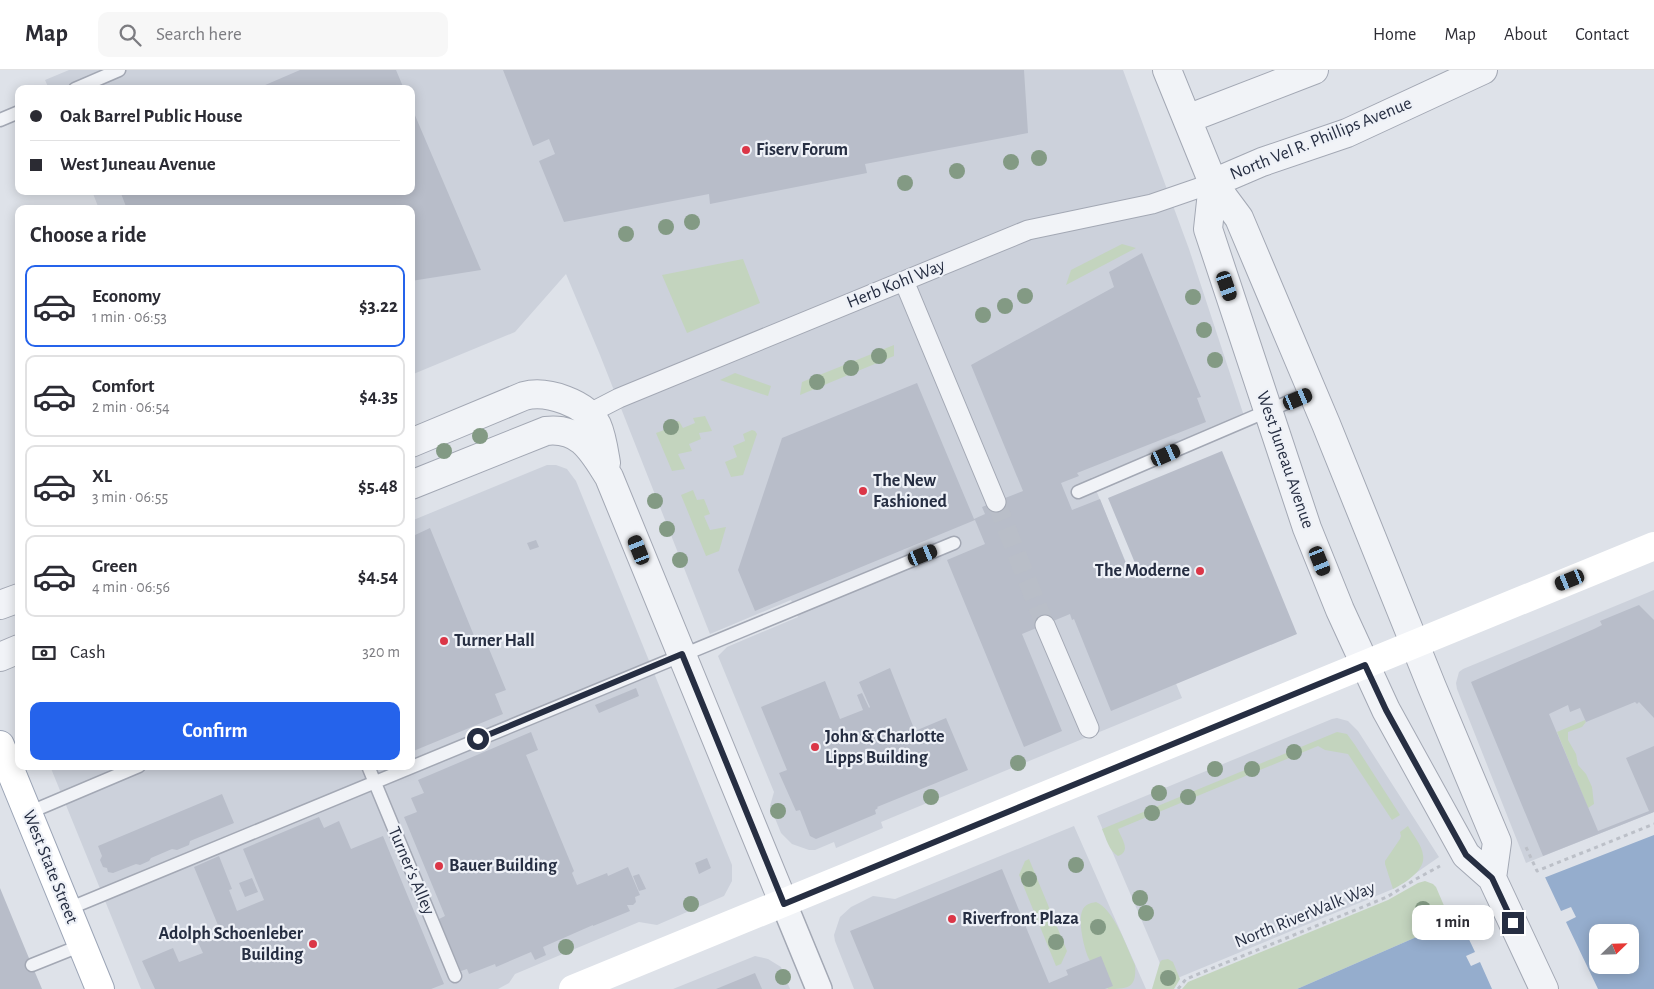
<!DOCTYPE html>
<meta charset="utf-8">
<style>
:root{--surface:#fff;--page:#f7f7f7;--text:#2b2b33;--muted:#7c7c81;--line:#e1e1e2;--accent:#2563eb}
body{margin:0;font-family:"Alegreya Sans",sans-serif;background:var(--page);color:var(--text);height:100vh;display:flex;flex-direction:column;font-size:19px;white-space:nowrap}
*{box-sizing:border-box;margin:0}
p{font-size:16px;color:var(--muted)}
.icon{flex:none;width:28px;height:28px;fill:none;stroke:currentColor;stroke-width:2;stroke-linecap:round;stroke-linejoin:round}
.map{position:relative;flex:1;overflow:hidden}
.drawer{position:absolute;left:15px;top:135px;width:400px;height:565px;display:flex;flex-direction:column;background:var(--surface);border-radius:10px;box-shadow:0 2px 12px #0003}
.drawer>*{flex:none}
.top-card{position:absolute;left:15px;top:15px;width:400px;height:110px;border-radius:10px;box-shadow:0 2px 12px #0003;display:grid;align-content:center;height:110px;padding:0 15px;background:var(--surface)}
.needle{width:32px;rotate:67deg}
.fabs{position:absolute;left:1589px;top:854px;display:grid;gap:10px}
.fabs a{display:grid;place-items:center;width:50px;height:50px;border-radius:10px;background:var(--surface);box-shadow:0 2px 12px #0003;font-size:25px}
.end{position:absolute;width:22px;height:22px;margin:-11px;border:6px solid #262e42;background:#fff;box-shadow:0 0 0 2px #fff}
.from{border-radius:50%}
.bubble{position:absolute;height:35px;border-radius:10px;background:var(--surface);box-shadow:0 2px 12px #0003;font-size:16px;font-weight:600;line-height:35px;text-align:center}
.car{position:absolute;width:15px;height:30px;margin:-15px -8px;border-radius:6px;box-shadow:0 0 4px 1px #0007;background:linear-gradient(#222 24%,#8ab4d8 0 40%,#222 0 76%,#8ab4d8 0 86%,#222 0)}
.top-card b{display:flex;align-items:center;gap:18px;height:48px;font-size:19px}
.top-card b+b{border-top:1px solid var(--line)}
.top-card i{width:12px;height:12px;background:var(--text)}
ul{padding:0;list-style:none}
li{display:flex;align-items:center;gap:15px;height:82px;margin:0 10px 8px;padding:0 5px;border:2px solid var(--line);border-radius:10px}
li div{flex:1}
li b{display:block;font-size:19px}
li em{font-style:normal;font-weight:600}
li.on{border-color:var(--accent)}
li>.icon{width:45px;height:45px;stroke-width:1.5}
h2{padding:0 15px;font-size:22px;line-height:60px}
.pay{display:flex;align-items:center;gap:12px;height:55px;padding:0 15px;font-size:19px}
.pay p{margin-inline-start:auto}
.cta{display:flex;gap:10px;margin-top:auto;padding:10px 15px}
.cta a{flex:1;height:58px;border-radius:10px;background:var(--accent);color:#fff;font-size:20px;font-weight:600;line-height:58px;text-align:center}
header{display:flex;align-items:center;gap:30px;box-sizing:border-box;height:70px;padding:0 25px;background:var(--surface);border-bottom:1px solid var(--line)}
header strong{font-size:24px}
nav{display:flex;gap:28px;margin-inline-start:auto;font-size:18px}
.search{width:350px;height:45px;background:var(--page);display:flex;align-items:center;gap:12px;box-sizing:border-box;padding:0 18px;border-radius:10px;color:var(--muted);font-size:19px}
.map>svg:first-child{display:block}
.built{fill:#ccd1db}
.green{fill:#c3d4be}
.water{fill:#95adcd;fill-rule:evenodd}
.pier{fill:#dee2e9}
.building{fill:#b8bdc9}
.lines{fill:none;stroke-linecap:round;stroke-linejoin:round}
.pedestrian-tunnel{stroke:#b9bec8;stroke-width:19;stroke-dasharray:19 9;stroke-linecap:butt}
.service-casing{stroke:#a3a8b4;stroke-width:15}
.pedestrian-casing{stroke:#a3a8b4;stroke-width:21}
.minor-casing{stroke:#a3a8b4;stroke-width:28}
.tertiary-casing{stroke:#a3a8b4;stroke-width:30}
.primary-casing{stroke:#9ca5b6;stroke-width:30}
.path{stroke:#bcc0c8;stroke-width:3;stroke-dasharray:4 4;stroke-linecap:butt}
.service{stroke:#f1f3f7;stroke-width:12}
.pedestrian{stroke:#f1f3f7;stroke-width:19}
.minor{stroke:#f1f3f7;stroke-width:25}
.tertiary{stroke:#f1f3f7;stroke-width:28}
.secondary{stroke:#fff;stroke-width:28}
.primary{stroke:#fff;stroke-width:28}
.tree{fill:#839a84}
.route{stroke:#262e42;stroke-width:6}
.poi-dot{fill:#db3647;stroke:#eef1f7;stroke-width:2}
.labels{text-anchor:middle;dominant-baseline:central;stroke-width:4.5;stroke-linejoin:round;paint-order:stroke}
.street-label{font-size:18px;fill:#262e42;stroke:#eef1f7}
.poi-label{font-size:18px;font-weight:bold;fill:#262e42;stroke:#eef1f7;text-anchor:start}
</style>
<header>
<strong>Map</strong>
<div class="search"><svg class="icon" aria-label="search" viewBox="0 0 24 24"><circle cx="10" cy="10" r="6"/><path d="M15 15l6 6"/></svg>Search here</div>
<nav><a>Home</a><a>Map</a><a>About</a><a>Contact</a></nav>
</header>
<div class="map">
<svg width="1654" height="919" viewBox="0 0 1654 919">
<rect width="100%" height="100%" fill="#dee2e9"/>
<path class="built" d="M69,0H1123L1189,179L1244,346L1091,408L1182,628L881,752L883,758L836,778L834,772L815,780H809L792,774L781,763L770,736L774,722L718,586L727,577L798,547L791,530L710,564L600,285L566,204L515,262L411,305V139H99L92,121H411V19H49L45,10Z
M547,395H556L567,399L576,411L732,795V811L724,826L657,855L639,852L515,904L509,913L498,919H141L50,696H411V451Z
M1654,520V742L1526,793L1457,619L1456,613L1459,602L1463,599Z
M1337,648L1348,651L1358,661L1439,787L1393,819L1168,912L1097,746L1332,649Z
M1074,756L1146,919H854L835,871L834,865L840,847L851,837L873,826L895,829Z
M755,886L768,889L781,897L790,919H673Z"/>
<path class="green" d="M1122,174L1136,178L1066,215L1071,200Z
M743,189L760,233L687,263L662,205Z
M894,275V286L800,325L802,312Z
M735,303L771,316L768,326L720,310Z
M705,346L712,361L699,363L701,369L689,374L692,381L678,384L685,399L672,401L656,363L667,359V356L679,351L683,358L695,353L693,348Z
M752,360L755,361L757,364L743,405L731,407L725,392L737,387L733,376L745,371L743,364Z
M693,420L697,430L704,429L710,444L704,446L710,460L726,457L719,481L706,486L681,425Z
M1585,650L1586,652L1582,657L1568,662V670L1576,684L1578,695L1586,704L1592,717L1594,734L1588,738L1557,662Z
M1337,662L1347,664L1355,675L1400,745L1392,750L1348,684L1325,680L1318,676L1118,759C1121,768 1132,781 1118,786C1109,781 1106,768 1102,759Z
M1408,756C1413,765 1422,775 1423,785C1426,800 1405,813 1393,819L1385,794V791L1400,769L1401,766L1400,762Z
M1029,789L1067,881L1061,894L1056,896L1019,805L1025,791Z
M1425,811L1433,814L1436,817L1451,852L1297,919H1182L1188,912L1388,830L1418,813Z
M1096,832C1114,839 1127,878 1135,895C1137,918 1128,919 1108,919C1102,909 1095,899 1089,889C1084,879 1077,849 1083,839C1086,834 1091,833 1096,832Z
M1168,889L1173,892L1180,909L1174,919H1152L1160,892L1162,890Z"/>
<path class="water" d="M1654,765V919H1297L1451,852L1541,809ZM1598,862H1630V895H1598Z"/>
<path class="pier" d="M1544,805L1561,841L1571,837L1576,847L1566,852L1598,919H1492L1480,892L1471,896L1466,886L1475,882L1458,846Z"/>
<path class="building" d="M300,0H396L404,19H256Z
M503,0H1024L1028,63L865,94L867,103L710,134L709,124L564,152L539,91L555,84L549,69L533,76Z
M411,36L481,200L411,211V139H127L120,121H411Z
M1142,183L1201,327L1197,328L1206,352L1077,403L1079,406L1061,413L1072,440L1100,429L1127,496L1135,493L1108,428L1222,381L1297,564L1111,641L1074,549L1072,550L1070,544L1022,564L1062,661L1024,677L947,490L985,474L975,450L755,541L738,500L782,368L917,313L974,449L985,444L982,437L1023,421L971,295L1114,217L1109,202Z
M430,458L477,573L485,569L506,620L495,624L503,644L411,682V462L413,466Z
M536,470L539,477L530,480L527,473Z
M1639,535L1654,550V648L1639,632L1637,634L1635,632L1586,652L1580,638L1570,642L1568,635L1549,644L1598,761L1649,741L1626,688L1654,676V742L1543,786L1471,612L1594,559L1602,555L1600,551Z
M890,598L915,661L946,648L968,700L877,737L878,738L875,740L876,744L816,769L810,766L800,740L796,741L779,703L787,700L761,637L825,611L840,649L863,640L857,625L862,623L869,638L870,637L859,612Z
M636,618L639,626L599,643L595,635Z
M531,662L538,680L526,685L574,801L572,803L577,815L607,803L608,806L628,797L640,825L635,827L636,832L633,835H627L630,841L593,856V855L543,877L546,885L535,890L531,882L496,897L495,894L469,904L467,899L461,901L439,849L445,846L404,747L417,742L411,728L424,723L418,710Z
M222,724L234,753L190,771L189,775L177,780L172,779L151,788L149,791L140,795L136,794L113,803L108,802L107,798L103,797L100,790L102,786L98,776Z
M319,747L324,758L339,751L351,779L383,766L444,914L431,919H155L142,891L173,878L179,892L203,883L197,870L220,860L194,797L219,786L232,819L229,820L237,841L264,830L243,779Z
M707,788L711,798L699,804L695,793Z
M1002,799L1049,913L1068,905L1066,900L1101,886L1113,916L1105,919H874L850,861Z
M639,804L646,819L639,821L633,806Z
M252,808L258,822L245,827L239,813Z
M0,818L26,881L42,919H0Z
M755,903L762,919H716Z"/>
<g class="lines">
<path class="pedestrian-tunnel" d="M996,432L1045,555"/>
<defs>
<path id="service" d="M75,19L119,0
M0,50L19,42
M1078,422L1312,322
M368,696L455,906
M28,743L139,696
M68,839L954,473
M32,895L82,875"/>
<path id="pedestrian" d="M904,211L996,432
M588,344L619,328L1028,160L1152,134L1213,113
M1045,555L1089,658"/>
<path id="minor" d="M784,834L819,919"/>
<path id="tertiary" d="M1167,0L1213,113L1239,148L1326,354L1432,617L1497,772L1492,808
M1187,49L1314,0
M1213,113L1208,159L1307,458L1340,540L1386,640L1466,785L1492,808L1544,919
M1213,113L1262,92L1347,63L1483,0
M411,373L524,326C547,320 586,333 597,355C602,366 604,381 606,393
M411,415L546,361C581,357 593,382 609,407L784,834
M0,535L19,528
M0,587L19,579"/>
<path id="primary" d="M0,675L100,919"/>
</defs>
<use href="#service" class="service-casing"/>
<use href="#pedestrian" class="pedestrian-casing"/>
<use href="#minor" class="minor-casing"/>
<use href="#tertiary" class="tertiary-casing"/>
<use href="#primary" class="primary-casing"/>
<path class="path" d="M1526,777L1537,801L1654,754
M1178,919L1186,909L1387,827L1416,809L1440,796"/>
<use href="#service" class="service"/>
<use href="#pedestrian" class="pedestrian"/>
<use href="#minor" class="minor"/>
<use href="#tertiary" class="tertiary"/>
<path class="secondary" d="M573,919L1654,476"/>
<use href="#primary" class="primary"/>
</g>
<g class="tree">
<circle cx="1039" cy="88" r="8"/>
<circle cx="1011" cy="92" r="8"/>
<circle cx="957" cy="101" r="8"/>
<circle cx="905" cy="113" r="8"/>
<circle cx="692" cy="152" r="8"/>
<circle cx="666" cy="157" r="8"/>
<circle cx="626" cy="164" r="8"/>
<circle cx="1025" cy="226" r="8"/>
<circle cx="1193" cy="227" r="8"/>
<circle cx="1005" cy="236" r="8"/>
<circle cx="983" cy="245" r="8"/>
<circle cx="1204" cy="260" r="8"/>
<circle cx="879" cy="286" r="8"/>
<circle cx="1215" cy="290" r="8"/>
<circle cx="851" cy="298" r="8"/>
<circle cx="817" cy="312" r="8"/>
<circle cx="671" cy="357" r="8"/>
<circle cx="480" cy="366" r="8"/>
<circle cx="444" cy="381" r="8"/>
<circle cx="655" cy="431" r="8"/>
<circle cx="667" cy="459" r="8"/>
<circle cx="680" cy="490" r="8"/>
<circle cx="1294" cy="682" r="8"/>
<circle cx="1018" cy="693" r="8"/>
<circle cx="1215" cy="699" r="8"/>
<circle cx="1252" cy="699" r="8"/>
<circle cx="1159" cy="723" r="8"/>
<circle cx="931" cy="727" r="8"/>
<circle cx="1188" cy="727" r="8"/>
<circle cx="778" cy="741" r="8"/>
<circle cx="1152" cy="743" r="8"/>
<circle cx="1076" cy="795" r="8"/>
<circle cx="1029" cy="809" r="8"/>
<circle cx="1140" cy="828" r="8"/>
<circle cx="691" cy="834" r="8"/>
<circle cx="1423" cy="839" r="8"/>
<circle cx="1146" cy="843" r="8"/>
<circle cx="1098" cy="857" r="8"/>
<circle cx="1056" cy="872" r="8"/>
<circle cx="566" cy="877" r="8"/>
<circle cx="783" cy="907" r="8"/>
<circle cx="1168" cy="908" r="8"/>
</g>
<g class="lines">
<path class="route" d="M478,669L682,584L784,834L1365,595L1386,640L1466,785L1492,808L1513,853"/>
</g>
<g class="poi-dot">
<circle cx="746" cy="80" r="5"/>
<circle cx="863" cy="421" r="5"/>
<circle cx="1200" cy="501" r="5"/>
<circle cx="444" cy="571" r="5"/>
<circle cx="815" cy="677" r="5"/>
<circle cx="439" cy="796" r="5"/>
<circle cx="952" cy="849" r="5"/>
<circle cx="313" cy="874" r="5"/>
</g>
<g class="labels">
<g class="street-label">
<text transform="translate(1321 69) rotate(-22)">North Vel R. Phillips Avenue</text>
<text transform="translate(896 214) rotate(-22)">Herb Kohl Way</text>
<text transform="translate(1285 390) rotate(71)">West Juneau Avenue</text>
<text transform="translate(50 797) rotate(68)">West State Street</text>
<text transform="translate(411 801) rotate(67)">Turner's Alley</text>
<text transform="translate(1305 845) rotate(-22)">North RiverWalk Way</text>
</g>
<g class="poi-label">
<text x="756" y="80">Fiserv Forum</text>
<text x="873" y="411">The New<tspan x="873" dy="21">Fashioned</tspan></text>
<text x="1190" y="501" text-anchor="end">The Moderne</text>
<text x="454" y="571">Turner Hall</text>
<text x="825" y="667">John &amp; Charlotte<tspan x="825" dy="21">Lipps Building</tspan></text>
<text x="449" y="796">Bauer Building</text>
<text x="962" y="849">Riverfront Plaza</text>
<text x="303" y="864" text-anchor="end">Adolph Schoenleber<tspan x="303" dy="21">Building</tspan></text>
</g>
</g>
</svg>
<div class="fabs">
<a><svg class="needle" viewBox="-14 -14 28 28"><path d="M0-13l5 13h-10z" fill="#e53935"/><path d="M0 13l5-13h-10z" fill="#7c7c81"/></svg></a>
</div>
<i class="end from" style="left:478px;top:669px"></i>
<i class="end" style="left:1513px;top:853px"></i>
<div class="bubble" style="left:1412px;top:835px;width:82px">1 min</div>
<i class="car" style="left:1227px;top:216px;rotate:161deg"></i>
<i class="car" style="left:1298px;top:329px;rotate:67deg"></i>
<i class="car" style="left:1166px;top:385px;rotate:66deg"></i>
<i class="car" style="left:639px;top:480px;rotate:338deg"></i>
<i class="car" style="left:923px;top:485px;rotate:68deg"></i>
<i class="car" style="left:1320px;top:491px;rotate:158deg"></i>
<i class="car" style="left:1570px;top:510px;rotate:248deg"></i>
<div class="top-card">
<b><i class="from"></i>Oak Barrel Public House</b>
<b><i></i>West Juneau Avenue</b>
</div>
<section class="drawer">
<h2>Choose a ride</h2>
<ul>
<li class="on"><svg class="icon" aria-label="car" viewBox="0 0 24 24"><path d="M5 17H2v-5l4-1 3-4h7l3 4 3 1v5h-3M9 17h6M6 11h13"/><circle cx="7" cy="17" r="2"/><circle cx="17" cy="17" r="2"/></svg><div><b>Economy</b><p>1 min · 06:53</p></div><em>$3.22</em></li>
<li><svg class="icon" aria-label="car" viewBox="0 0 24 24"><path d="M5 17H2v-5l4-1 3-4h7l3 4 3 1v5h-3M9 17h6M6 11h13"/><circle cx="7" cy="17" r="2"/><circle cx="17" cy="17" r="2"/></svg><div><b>Comfort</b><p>2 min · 06:54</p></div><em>$4.35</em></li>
<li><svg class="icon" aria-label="car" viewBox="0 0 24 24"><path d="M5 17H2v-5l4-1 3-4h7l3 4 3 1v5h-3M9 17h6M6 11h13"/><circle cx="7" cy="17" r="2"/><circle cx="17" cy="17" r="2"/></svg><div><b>XL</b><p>3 min · 06:55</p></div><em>$5.48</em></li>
<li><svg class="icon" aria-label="car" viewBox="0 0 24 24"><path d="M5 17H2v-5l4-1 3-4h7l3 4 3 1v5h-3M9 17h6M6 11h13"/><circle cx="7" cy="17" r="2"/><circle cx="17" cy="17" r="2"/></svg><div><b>Green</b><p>4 min · 06:56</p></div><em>$4.54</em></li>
</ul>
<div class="pay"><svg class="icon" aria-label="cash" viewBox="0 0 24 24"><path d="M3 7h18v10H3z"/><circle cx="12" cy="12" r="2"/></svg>Cash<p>320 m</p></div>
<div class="cta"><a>Confirm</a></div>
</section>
</div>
